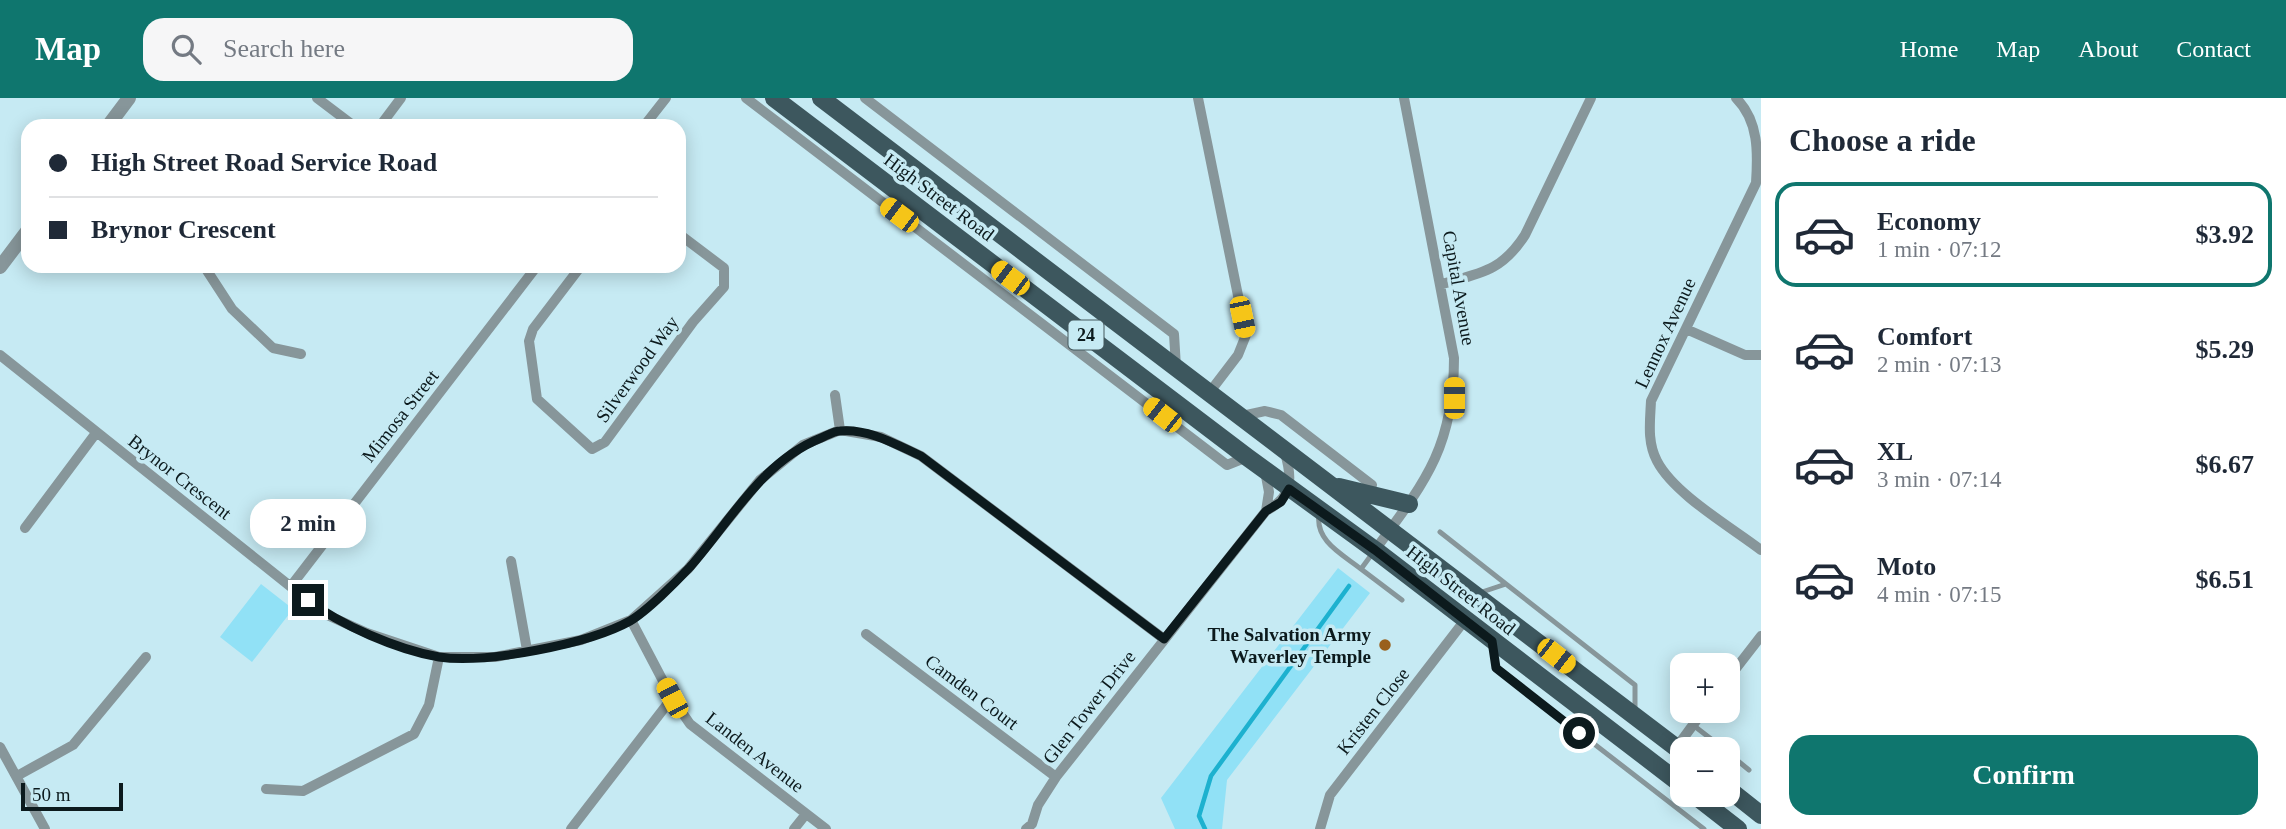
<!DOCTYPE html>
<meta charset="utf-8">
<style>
:root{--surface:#fff;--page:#f6f6f7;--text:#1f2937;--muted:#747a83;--line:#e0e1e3;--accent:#0f766e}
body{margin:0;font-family:Georgia,serif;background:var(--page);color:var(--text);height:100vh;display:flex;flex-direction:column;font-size:26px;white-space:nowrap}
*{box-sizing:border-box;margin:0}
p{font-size:23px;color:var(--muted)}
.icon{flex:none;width:38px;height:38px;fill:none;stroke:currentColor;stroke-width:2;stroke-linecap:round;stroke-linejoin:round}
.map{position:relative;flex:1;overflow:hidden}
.details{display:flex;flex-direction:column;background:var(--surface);width:525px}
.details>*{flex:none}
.hud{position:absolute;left:21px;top:21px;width:665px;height:154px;border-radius:21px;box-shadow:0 4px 18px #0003;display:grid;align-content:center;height:154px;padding:0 28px;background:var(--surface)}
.controls{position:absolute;left:1670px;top:555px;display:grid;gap:14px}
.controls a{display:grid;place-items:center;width:70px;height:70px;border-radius:14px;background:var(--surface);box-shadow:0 4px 18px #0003;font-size:35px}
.scale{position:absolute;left:21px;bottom:18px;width:102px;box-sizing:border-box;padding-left:7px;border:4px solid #0c1a1d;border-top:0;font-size:19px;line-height:24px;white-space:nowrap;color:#0c1a1d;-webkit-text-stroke:5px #c6eaf3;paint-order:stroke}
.end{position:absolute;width:32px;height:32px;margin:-16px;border:9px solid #0c1a1d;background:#fff;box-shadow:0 0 0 4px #fff}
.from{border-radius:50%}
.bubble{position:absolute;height:49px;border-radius:21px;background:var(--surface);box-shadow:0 4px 18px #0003;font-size:23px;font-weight:600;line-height:49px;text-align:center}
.car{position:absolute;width:21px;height:42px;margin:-21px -10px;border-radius:9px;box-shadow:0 0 5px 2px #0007;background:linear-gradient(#f5c518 24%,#345 0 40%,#f5c518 0 76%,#345 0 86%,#f5c518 0)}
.hud b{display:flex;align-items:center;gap:24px;height:66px;font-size:26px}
.hud b+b{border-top:2px solid var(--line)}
.hud i{width:18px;height:18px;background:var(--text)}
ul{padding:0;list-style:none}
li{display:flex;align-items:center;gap:21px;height:105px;margin:0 14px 10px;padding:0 14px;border:4px solid transparent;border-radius:21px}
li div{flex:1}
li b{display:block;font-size:26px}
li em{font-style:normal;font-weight:600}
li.selected{border-color:var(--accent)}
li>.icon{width:63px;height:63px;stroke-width:1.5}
h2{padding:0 28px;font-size:32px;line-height:84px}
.button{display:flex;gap:14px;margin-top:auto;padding:14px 28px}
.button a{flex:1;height:80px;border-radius:21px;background:var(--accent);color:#fff;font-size:28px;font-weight:600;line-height:80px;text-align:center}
header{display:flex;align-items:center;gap:42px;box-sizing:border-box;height:98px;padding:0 35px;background:var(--accent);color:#fff}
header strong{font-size:33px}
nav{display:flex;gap:38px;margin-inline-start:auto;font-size:24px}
.search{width:490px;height:63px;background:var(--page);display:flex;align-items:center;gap:18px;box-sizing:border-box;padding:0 24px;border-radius:21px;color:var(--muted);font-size:26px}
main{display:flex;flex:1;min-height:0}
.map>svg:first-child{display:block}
.green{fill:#91e1f6}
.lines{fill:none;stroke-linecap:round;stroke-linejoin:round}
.stream{stroke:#1db1cf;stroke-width:4.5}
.service{stroke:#87969a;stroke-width:5}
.minor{stroke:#87969a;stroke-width:10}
.tertiary{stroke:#87969a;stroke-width:14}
.primary{stroke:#3d575e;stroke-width:18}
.route{stroke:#0c1a1d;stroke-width:9}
.poi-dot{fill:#99601c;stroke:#c6eaf3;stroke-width:2.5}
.labels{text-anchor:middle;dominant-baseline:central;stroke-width:7;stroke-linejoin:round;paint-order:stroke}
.shield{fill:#c6eaf3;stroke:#44585d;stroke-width:2}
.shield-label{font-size:18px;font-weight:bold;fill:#0c1a1d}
.street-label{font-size:19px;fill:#0c1a1d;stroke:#c6eaf3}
.poi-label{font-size:19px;font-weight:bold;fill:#0c1a1d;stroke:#c6eaf3;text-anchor:end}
</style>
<header>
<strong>Map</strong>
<div class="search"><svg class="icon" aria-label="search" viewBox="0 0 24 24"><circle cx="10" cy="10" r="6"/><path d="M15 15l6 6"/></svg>Search here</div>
<nav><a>Home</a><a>Map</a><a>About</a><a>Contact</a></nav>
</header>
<main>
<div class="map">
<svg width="1761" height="731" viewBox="0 0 1761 731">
<rect width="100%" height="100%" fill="#c6eaf3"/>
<path class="green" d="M1338,470L1370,495L1227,682L1222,731H1175L1161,700Z
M261,486L293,511L252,564L220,539Z"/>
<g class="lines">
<path class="stream" d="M1205,731L1199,718L1211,678L1349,488"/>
<path class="service" d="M1319,416C1315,443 1342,456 1361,471
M1440,434L1506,486
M1372,456L1361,471L1402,502
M1479,495L1506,486L1635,587V612
M1493,550L1496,570L1704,731
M1693,627L1724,651
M1727,654L1749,672"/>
<path class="minor" d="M317,0L354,28
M746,0L1227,367L1247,359
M865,0L1174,236L1176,269
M1198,0L1246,237L1238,257L1209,295
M1736,0C1759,23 1758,55 1756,85L1651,303C1650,324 1647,344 1657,363C1674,396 1731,429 1761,452
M380,28L401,0
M644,28L666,0
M204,168L232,211L273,250L301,256
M581,168L533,231L529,243L537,301L592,351L605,344L693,224L724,189V170L679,136
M1442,186C1481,175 1502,173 1525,137L1591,0
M1686,231L1745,257H1761
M0,257L325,516L367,535L439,559H495L581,542L631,522L688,471L760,382L803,347L840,332L881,339L921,358L1164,541
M835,297L840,332
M1242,318L1265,313L1281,317L1372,387
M1265,373L1269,394L1266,413
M25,430L96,335
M1375,452C1426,383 1454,348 1454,260L1404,0
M511,463L527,552
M291,488L537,168
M631,522L672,600L690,626L826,731
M866,536L1056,679
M1727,582L1761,538
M0,649L45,731
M1676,650L1704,612
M17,678L73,647L146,559
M266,691L303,693L414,636L429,607L439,559
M571,731L672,600
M794,731L806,716
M1026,731L1032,726L1038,707L1056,679L1266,413C1292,399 1293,382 1285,355
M1320,731L1330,697L1465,522"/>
<path class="tertiary" d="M108,28L129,0
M0,169L28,132"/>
<path class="primary" d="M774,0L1247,359L1375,452L1682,687
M821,0L1682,654
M1339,389L1409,406
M1727,690L1761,717
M1693,696L1738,731"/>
</g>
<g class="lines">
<path class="route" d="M308,502C340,527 398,552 439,559C485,566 589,546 630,523C647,513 676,484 690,469C730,424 761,364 821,340C826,338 834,333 840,333C868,330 897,347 921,358L1164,541L1266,413L1281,404L1289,391L1375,452L1492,543L1496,570L1579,635"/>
</g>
<circle class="poi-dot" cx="1385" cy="547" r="7"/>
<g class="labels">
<rect class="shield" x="1068.5" y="222.5" width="35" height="29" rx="5"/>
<g class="shield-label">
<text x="1086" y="237">24</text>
</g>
<g class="street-label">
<text transform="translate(939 99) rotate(37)">High Street Road</text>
<text transform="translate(1459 190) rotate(80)">Capital Avenue</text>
<text transform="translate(1665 235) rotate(-65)">Lennox Avenue</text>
<text transform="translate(637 271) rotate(-54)">Silverwood Way</text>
<text transform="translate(400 318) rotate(-52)">Mimosa Street</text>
<text transform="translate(180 379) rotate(38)">Brynor Crescent</text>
<text transform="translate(1461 492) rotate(38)">High Street Road</text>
<text transform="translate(972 594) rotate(37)">Camden Court</text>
<text transform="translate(1089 609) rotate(-52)">Glen Tower Drive</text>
<text transform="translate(1373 613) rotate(-52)">Kristen Close</text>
<text transform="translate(755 654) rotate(38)">Landen Avenue</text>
</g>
<g class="poi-label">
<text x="1371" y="536">The Salvation Army<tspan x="1371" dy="22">Waverley Temple</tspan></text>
</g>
</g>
</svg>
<div class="controls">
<a>+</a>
<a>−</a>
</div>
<div class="scale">50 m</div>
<i class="end from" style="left:1579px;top:635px"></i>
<i class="end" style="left:308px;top:502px"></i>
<div class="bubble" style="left:250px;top:401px;width:116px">2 min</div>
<i class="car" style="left:899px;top:117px;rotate:307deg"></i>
<i class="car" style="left:1010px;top:180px;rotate:307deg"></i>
<i class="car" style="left:1242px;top:219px;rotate:168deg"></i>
<i class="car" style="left:1454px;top:300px;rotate:0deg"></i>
<i class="car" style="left:1162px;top:317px;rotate:308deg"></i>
<i class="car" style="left:1556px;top:558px;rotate:128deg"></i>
<i class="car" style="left:672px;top:600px;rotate:332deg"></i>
<div class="hud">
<b><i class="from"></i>High Street Road Service Road</b>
<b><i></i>Brynor Crescent</b>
</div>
</div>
<section class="details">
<h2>Choose a ride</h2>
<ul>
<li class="selected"><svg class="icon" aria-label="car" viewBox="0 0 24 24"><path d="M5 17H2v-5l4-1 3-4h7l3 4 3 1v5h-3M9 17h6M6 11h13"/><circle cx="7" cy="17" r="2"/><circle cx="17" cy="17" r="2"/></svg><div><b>Economy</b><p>1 min · 07:12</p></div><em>$3.92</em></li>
<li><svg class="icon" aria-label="car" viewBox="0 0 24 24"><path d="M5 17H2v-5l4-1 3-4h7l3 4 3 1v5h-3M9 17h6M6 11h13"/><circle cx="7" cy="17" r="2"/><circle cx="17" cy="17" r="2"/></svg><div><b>Comfort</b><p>2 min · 07:13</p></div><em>$5.29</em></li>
<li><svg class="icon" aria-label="car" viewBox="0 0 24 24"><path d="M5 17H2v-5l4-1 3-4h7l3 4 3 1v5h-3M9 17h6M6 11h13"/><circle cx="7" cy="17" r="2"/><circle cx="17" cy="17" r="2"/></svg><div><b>XL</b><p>3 min · 07:14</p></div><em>$6.67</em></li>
<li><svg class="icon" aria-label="car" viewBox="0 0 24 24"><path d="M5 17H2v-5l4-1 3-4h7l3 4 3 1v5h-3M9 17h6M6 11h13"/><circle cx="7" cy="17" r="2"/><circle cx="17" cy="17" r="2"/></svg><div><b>Moto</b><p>4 min · 07:15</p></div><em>$6.51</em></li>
</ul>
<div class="button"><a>Confirm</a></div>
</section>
</main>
